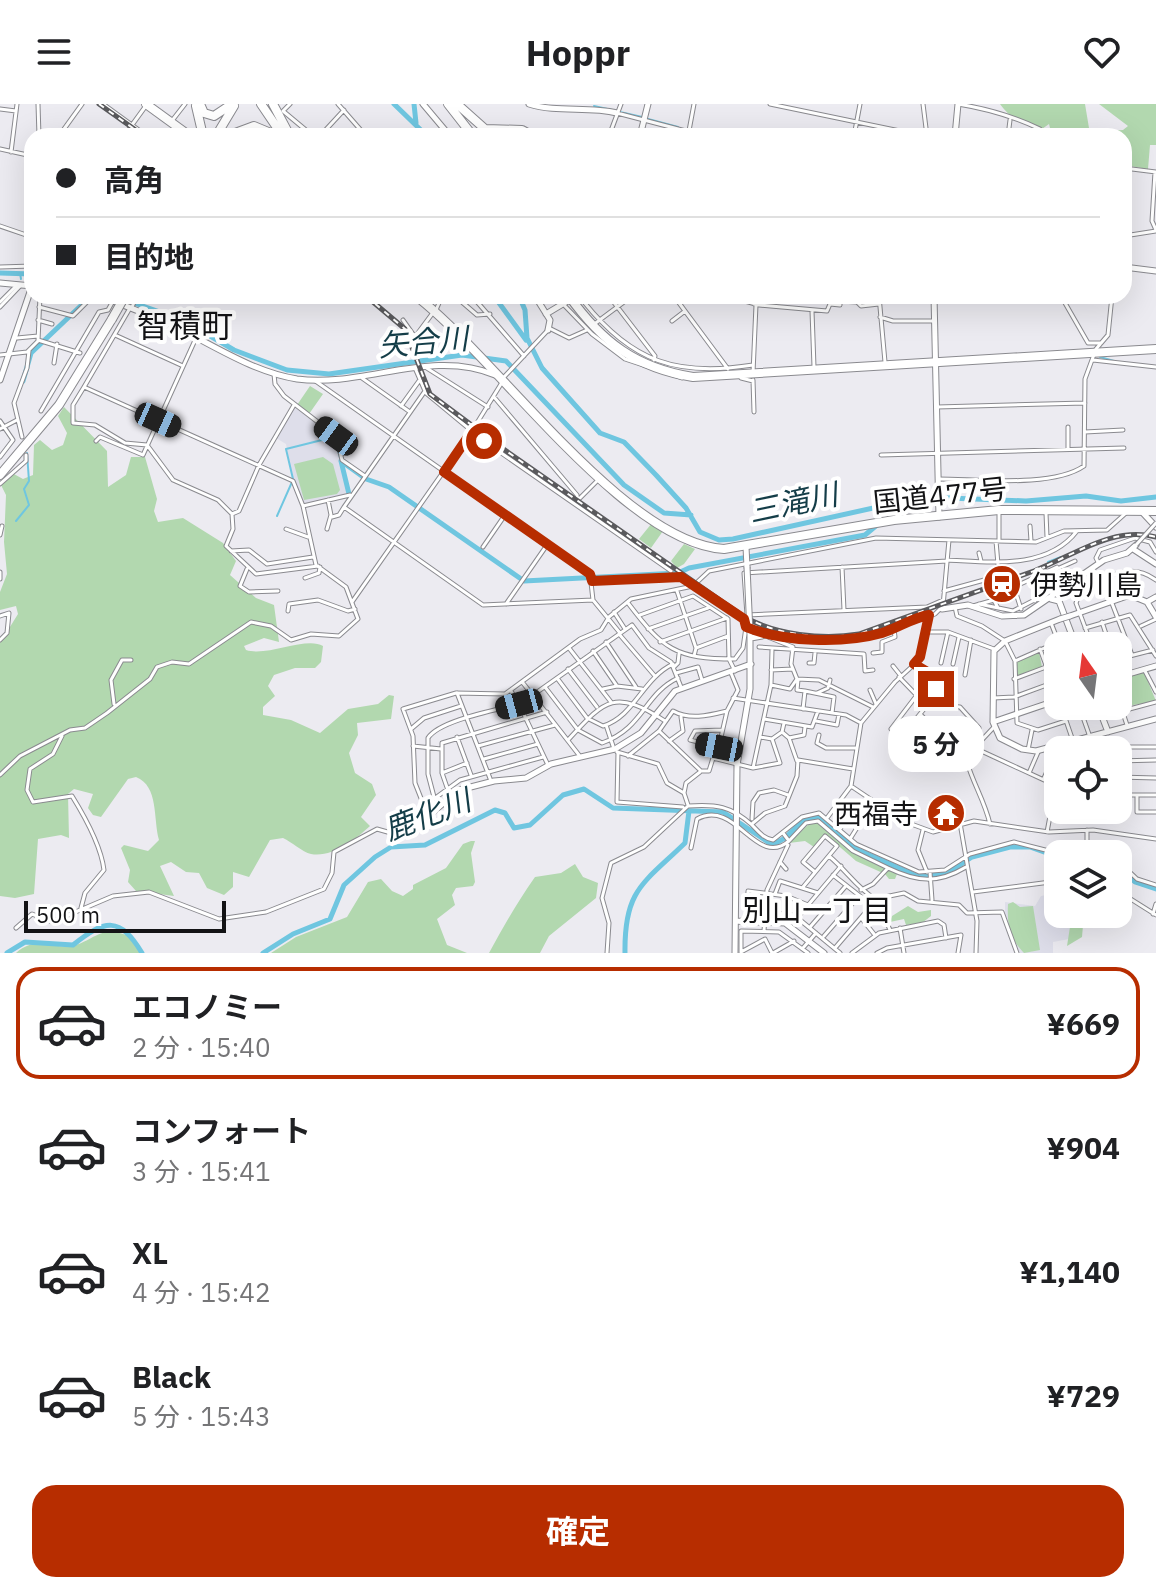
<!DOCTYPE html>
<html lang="ja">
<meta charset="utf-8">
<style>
:root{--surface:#fff;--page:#f6f6f6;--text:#202124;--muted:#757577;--line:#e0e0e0;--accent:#b72d00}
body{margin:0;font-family:"IBM Plex Sans","Noto Sans JP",sans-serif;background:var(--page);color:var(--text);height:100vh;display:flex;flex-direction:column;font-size:30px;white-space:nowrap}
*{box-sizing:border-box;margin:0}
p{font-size:26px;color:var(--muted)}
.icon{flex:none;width:44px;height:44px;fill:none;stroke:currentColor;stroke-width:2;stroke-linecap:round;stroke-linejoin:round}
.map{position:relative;height:849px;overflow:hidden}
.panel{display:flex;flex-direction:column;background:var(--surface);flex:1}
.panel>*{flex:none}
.guide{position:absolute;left:24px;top:24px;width:1108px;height:176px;border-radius:24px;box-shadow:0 8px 32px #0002;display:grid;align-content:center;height:176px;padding:0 32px;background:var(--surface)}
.needle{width:52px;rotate:346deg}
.controls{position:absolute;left:1044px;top:528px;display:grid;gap:16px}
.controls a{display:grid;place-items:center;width:88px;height:88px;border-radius:16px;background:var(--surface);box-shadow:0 8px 32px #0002;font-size:40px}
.scale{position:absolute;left:24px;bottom:20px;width:202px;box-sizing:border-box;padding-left:8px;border:4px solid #131315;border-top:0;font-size:22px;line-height:28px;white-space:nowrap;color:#131315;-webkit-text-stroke:6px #fff;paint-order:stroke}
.end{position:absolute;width:36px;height:36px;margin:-18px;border:10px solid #b72d00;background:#fff;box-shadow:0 0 0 4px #fff}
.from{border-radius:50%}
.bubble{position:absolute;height:56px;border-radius:24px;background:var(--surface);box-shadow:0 8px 32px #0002;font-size:26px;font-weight:700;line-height:56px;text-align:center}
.car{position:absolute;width:24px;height:48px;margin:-24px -12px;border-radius:10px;box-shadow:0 0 6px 2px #0007;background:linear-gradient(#222 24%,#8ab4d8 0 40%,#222 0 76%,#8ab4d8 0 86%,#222 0)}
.guide b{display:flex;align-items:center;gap:28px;height:76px;font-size:30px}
.guide b+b{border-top:2px solid var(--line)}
.guide i{width:20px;height:20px;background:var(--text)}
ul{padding:14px 0 0;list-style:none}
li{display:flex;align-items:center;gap:24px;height:112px;margin:0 16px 12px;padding:0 16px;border:4px solid transparent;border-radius:24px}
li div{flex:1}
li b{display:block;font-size:30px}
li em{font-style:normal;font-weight:700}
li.active{border-color:var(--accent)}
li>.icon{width:72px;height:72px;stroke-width:1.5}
.cta{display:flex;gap:16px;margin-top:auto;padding:16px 32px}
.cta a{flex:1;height:92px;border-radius:24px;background:var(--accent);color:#fff;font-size:32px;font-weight:700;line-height:92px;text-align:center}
header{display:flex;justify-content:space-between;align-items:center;height:104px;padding:0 32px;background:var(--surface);font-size:36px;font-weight:700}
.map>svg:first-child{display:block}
.built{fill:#dedeea}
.green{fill:#b2d8af}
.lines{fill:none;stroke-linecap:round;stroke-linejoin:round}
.stream{stroke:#6fc6e0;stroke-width:2}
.river{stroke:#6fc6e0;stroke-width:5}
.street-casing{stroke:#8a8a8f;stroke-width:5}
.secondary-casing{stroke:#8a8a8f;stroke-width:7}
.highway-casing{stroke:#8a8a8f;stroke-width:10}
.street{stroke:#fff;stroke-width:3}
.secondary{stroke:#fff;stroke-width:5}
.highway{stroke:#fff;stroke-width:8}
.rail-casing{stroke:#5a5a5d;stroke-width:5}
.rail{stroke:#fff;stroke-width:2;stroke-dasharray:6;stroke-linecap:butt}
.street-bridge-casing{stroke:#8a8a8f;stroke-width:5;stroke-linecap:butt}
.secondary-bridge-casing{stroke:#8a8a8f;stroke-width:7;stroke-linecap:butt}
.highway-bridge-casing{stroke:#8a8a8f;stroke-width:10;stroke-linecap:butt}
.street-bridge{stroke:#fff;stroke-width:3}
.secondary-bridge{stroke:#fff;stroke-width:5}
.highway-bridge{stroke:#fff;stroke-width:8}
.route{stroke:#b72d00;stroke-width:10}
.labels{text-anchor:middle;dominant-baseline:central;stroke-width:8;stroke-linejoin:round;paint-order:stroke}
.street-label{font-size:28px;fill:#131315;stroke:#fff}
.poi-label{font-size:28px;fill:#131315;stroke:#fff;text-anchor:start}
.water-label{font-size:30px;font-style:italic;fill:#143d48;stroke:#fff}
.neighbourhood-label{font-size:30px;fill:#131315;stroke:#fff}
.quarter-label{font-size:32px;fill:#131315;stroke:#fff}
</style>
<header><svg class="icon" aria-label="menu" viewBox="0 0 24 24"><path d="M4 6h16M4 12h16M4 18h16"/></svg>Hoppr<svg class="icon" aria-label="heart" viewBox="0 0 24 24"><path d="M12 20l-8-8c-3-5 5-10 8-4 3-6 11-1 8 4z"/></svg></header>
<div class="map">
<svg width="1156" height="849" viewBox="0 0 1156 849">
<rect width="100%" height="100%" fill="#ecebf1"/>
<path class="built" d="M294,303L335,333L347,390L304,400L293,376L286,340L276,334Z
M1058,789V810H1072L1069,835L1053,838V849H1020L1005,821V798L1035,802L1041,792Z"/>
<path class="green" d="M1000,0H1085L1089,24L1096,28L1123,26L1128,22L1099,0H1156V41H1150L1148,65L1124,61V32H1052L1049,20L1042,25C1024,19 1011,16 1000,0Z
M310,282L323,290L309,310L297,301Z
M64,303L107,347L108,383L126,371L131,353H145L157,395L154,407L158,418L183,414L223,439L236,457L230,471L256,494L274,501L279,538L264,534L244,542L246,546C268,553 306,532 323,542L321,558L315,564H295L274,571L268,582L275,592L263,603V611L291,616L320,629L348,605L378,600L389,591L394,592L391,615L357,619L358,631L349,649L355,669L372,680L376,691L361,713L370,722C356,735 332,754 311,750C302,748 292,738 283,734L270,736L249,773L233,768V783L224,791L207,784L199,769L186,768L171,758L160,762L174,792L136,787L128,778L130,766L121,744L124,741L148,747L159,736C153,715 159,682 136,673L128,675L101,713L93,711L88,704L93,690L74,685L68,690L69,734L61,731L38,735L34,790L15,794L0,792V539L18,510L16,502L0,506V488L7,470L4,438L6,391L0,379L12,369L23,375L33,371L34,341L40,336L52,346L63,341L67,329L58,312Z
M323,353L333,360L340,386L337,390L304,396L294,360Z
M652,419L663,427L651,444L639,435Z
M684,440L695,445L684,460L677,464L671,457Z
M1039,548L1042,563L1017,573L1015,559Z
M1144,568L1156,597L1122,603L1118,575Z
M811,718H818L858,750L897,770L895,775H889L885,770L856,757L826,731L814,743L805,737L789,739Z
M471,737H475L471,749L475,778L473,782L456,784L452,791L455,801L437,815L447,841L467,849H271L296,833L347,813L368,778L381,775L392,787L403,792L413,785V781L446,764L463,740Z
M575,760L583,773L598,779L596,794L549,832L540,849H489C504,822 516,800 535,773L561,769Z
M1013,798L1020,803L1033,802L1040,846L1024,849C1009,834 1007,820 1008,800Z
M908,802L918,808L931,806V812L922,819L906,821L904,815L890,818L892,812Z
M1072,810H1084L1082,833L1067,842Z
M113,827L133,833L143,849H16C37,831 50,845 71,842C86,840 95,828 113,827Z"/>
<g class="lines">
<path class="stream" d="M594,2L612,6
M620,8L642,13
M648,15L678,23
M20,169L21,175
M0,201L10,190
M1100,253L1114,257
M293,375L286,345L334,333L341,357
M277,412L292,378
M16,417L29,401L24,385L29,377L27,349
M1048,458L1061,453"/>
<path class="river" d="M394,0L427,32
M414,0L416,19
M0,169L32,170
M114,192L183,216L234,246L287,266L329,270L462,251L506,257L624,381L664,409L691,411
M494,192L526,236
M519,192L525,206L527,234L542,264L600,329L624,338L656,371L686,404L700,428L719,436L733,435L923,393L1026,397L1086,392L1121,397L1156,393
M23,277L31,249L90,193
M349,390L341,357L366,375L389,383L524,477L678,469L689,464L865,431L877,421
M878,415L880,409L914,402L923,393
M1118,762L1135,778L1156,785
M7,849L25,838L73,841C105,815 120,812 142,849
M263,849L293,830L330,815L344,781L375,753L391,743L425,741L495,706L505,709L514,724L530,721L563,691L584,685L613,704L723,708L771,740C791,737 797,713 818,713L858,746L917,772L946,770L972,753L1010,743H1030L1058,753
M625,849C624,785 644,779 685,739L689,707"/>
<defs>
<path id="street" d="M38,0L39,32
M103,0L147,32
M290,0L283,7L313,32
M338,0L366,32
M770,0L924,32
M923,0L927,32
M958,0C989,5 1013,12 1040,25L1039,32
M0,5L16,7
M617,9L705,32
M171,18L185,0
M59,32L82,0
M124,32L145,3
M320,32L344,6
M609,32L621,0
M688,32L694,0
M854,32L860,0
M1008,32L1010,16
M0,45L32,52
M11,48L17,0
M1124,64L1156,68
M1155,68L1152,117L1156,126
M0,122L32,133
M1124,132L1156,127
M0,163L32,162
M455,192L477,211L490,210
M472,192L524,252
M561,192L563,200L592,230L625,255L682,274
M584,192V198C632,258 677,273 753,261
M609,192L655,252L654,256
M727,192L759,201L827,207L830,200L840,201V197L857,198L861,202L879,200
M879,192L885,258
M1061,192L1088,239H1101
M0,198L17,181
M754,200L755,192
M0,203L21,181
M39,203L73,212L93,192
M132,203L137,192
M436,206L442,192
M685,207L728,265
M812,207L814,263
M880,213L893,217H935
M38,216L52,220
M403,216L415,233L432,210
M672,217L685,207L674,192
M593,221L632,192
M549,224L569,234L587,226
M115,231L183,262
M17,234L38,232
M38,236L80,249
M0,251L27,248L38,237L40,192
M1093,256L1156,263
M54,259L57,240
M425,263L488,303
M415,264L425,287L344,403L483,501L593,496
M753,269L756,201
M274,270L275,280L284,292L336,332L342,356L365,372
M504,273L548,226
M362,274L410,308
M741,274L753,277
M314,276L590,470L593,496L620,529
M753,276L754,308
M84,283L73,301V319L95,321L125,339L147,341
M426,289L484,337L671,467
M494,293L577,391L578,397
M401,302L419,277
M937,303L1085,299
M41,307L99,208L108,206L113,197
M0,317L13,336L0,353
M1068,323V345
M0,325L17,316
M1085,328L1123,326
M22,333L14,299L27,264L29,247
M96,337L100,333L143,351L196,234
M147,341L173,376L218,396L232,410L239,407L259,361L294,301
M881,351L1124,344
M939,375C978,375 1052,384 1084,362L1085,275L1096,245L1108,231L1112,192
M0,380L26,357V351
M580,394L597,377
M303,402L350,391
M999,408V436
M1046,409L1047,433
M232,410L233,425L226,442L256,470L318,462
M332,413L339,411L344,403
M1030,422L1031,437
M286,425L308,433
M327,425L331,411L328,396
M0,431L2,422
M483,443L505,411
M231,447L249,446L267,460L313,453
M979,449L981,457
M947,456C991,458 1047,466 1077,427
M1099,460L1096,454L1100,446L1135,434L1150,438L1156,448
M842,463L844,506
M247,465L240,482L249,488L278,487
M1057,465L1075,457
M0,468V475
M305,474L319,469L320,463
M1103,476L1132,551
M592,477L681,473L744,515L746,523L777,532
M677,487L696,544L694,552
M944,487L999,472L996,437
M943,496L927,503L747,511L744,469L947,457
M352,498L472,327L501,280
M628,499C663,545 675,555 735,555L743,544L746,523
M506,500L547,441
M979,500L1013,507L1050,488L1056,490
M973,502L994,496L998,504
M955,503L957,512L982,522L1005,537L1015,557L1017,619L1038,626L1066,617
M1021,505L1014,483L1057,463L1053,477L1035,492V497
M288,507L289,500L318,496L348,507L355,505
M614,508L625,525
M640,511L693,492L728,515L729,555L735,567
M0,512L9,509L7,529L0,536
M1102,518L1110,542
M1051,519L1060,542
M1141,522L1156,515
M1085,524L1130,511L1156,552
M648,525L708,504
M925,528H948L994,545
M619,530L654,571
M762,532L845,537L894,525L935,510L943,502L949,436
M768,533L793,543L791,560L797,575L819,576L873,603
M606,538L636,583
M660,538L727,514
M1092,542L1076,499L1078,494C1102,476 1127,455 1156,476
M759,543L864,550L865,567L873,566
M569,544L611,598
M696,544L728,532
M1040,545L1058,594
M593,547L617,582
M873,549L882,548V538L895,533L894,525
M1118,555L1153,546
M1015,557L1058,538
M809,559H814L815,549
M941,559L948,528
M914,560C921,562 938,568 938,577C938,581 936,585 938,588L920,610L929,619L919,633L908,625L898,631L891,625L933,570
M953,560L959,533
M893,562L901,572
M674,563L678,559L679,550
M1118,563L1121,572
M568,565L597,603
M771,566L793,565
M1145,567L1156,588
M676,569L698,563L702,576
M965,571L971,536
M899,573L927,602
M557,574L587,614L603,622C635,612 642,575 673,560
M1014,575L1046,563
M798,576L797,586L805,587
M939,576L950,585
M523,579L579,651
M771,581L790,585L797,575
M545,583L578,626L602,639C644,624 644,590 678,574
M603,585L617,582L642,585
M870,586L876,600
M511,587L519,600
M938,588L950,602L960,603L979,624L966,655C973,680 984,695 990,720
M457,589L491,677
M817,589L828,584L830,576
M533,591L632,521L649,544L671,558L681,583
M733,594L846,611L861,619
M993,594L1014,593L1052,579
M1118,594L1127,621
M114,600L111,576L122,556H131
M1061,602L1073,637
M1079,602L1090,633
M803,605L805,587L834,593L832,609
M727,607C707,612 689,616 673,607L659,627L701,667H709L713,654L753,664L780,659L772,635L760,633
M1122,607L1156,598
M764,615L812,623L818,607
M816,617L837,621L839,610
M606,621L613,642
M994,623L979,639V646L1044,676
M411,625L424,614L461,602
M908,625L920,610
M782,628L789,634L804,631L805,623
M819,631L817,639L826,644H855
M62,632L53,650L30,665L27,686L33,698L72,692C85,713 101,741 104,766L85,789L81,804
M457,633L471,671
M919,633L930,642
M789,634L797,657
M772,635L782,628L784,619
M568,636C605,596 614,584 665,617
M669,637L683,627L681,613
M413,642L441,645
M478,642L555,621
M719,643L690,636L695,627L722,626
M1028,646L1032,626
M1111,646L1112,643H1156
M617,648L658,660L667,679L684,689L688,701
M618,648L617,698L683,703
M628,652L659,627
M484,655L538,640
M716,655L727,607L738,586L731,569
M1118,657L1156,656
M753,664L771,581L772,546
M442,669L467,659
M1029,669L1039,646
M0,671L20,652L70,626L85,624L107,609L150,575L157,563L172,558L189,560L251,518L271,522L291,536L311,530L339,532L358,515L346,483L316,461L303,402L293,377L84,283L130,204
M1118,673L1156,674
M1044,674L1059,641
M851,682L903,717L933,728L974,717L1049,728L1093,726L1156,735
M684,689L686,679L700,668
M1118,691H1156
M450,692L442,669V639L547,608
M434,693L428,670V634C440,616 497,606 519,600L548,661
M1137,693V708H1156
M423,703L460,676L543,653
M827,714L851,682L861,619L895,578L918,557L929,511
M752,715L753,698L759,689L774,686L788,691
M753,719L765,709L785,702L797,672L798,656L853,665
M960,719L977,817L976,849
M839,726L854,705L866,711L876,698
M923,726L918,746L927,768
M1047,728L1058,670
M850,735L860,719
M789,737L806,719L818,717L853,747L888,764L873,780L861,786
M691,744L697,715C736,694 756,765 789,737L783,729
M1070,750L1087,747L1100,750
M1087,750V726
M829,752C846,766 856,783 875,795L904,789L918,797L959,801L967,809L1002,808L1017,849
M1118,757L1137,775L1156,781
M780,758L786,765
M888,764C917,778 938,780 966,763
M930,768L932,796
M833,771L883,810L890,826
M803,783L837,742L825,732L803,758L815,768
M1118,787L1156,811
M973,788L1058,777
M775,790L780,777L818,789
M808,801L786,792L748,787L747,806L794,811L840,849
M1153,810L1156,800
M798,813L841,762
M862,815L874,830
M811,822L845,783
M16,824L32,810L52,818L113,792L149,788L219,815L266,808L324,785L332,769L334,748L377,725L405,733L428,712L415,679L413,632L403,605L456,589L505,590L580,535L601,526L609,513L631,495L693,482L709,467L876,434L1036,438L1064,427L1107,426L1126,409
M900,824L904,849
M764,827L767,786L788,741
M824,832L858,793
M803,844L816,829
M835,844L871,802
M741,848L765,835L772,849
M607,849L609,819L602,794L611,759L644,743L688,702C716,700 731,702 752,721C759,728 763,734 773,736L802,713L819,709L856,740L919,768L945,766L970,750L1014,738L1061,750
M741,849V827L779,828L808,849
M773,849L794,837
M852,849L879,829L938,817L944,821L946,834
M877,849L887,844L961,831L958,849"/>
<path id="secondary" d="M423,0L450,32
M529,0C557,9 588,2 617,9
M640,32L648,0
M955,32L958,0
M1124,163L1156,167
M0,179L32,182
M100,192C125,202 150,211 174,222C213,241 253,268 297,275C363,284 431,244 495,271
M535,192L550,216L548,226
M934,192L939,413
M546,210L576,192
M0,276L32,182
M1143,409L1156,423
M746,443L747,463
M1133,445L1156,460
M1051,495L1059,497L1076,542
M1147,498L1156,493
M942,505L968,501L1002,512L1024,511L1104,456L1127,449L1136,441
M1070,512L1130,491L1147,498L1156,513
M1060,515L1005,537L994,547L993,618L1000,634L1022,645L1036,647L1156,615
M751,534L762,532
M1118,573L1156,562
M1098,602L1108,628
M993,618L1058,596
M428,712L459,686L494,677L526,674L551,660L615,645L641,629L675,587L751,560
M736,817L785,819L824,849
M735,849L737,661L750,585V529"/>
<path id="highway" d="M146,0L190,32
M200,0L204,9L214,12L232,0
M261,0L282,31
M273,0L290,32
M448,0L473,32
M457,0L485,25L522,26L533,32
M196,2L203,32
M216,32L234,2
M227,32L254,22L278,32
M416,192C498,255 624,439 724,445L894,416L999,406L1156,407
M569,192C602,238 636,264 693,273L1156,245
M0,371L59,301L112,215"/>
</defs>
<use href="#street" class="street-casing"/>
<use href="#secondary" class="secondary-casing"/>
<use href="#highway" class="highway-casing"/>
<use href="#street" class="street"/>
<use href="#secondary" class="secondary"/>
<use href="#highway" class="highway"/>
<defs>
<path id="rail" d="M99,0L144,32
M366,192L405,225L430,290L489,334
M479,328L743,512C775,531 823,536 859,530L1045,463
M1036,466C1075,451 1112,422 1156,433"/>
</defs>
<use href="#rail" class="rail-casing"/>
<use href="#rail" class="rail"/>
<defs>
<path id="street-bridge" d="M1136,441L1156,419"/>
<path id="secondary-bridge" d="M747,463L750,529
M1060,515L1070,512"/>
<path id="highway-bridge" d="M112,215L125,192"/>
</defs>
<use href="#street-bridge" class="street-bridge-casing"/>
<use href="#secondary-bridge" class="secondary-bridge-casing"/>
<use href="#highway-bridge" class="highway-bridge-casing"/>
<use href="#street-bridge" class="street-bridge"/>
<use href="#secondary-bridge" class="secondary-bridge"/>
<use href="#highway-bridge" class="highway-bridge"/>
</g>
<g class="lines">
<path class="route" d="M484,337L472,327L444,368L590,470L592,477L681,473L744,515L746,523C782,538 843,540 882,529C898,524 914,513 929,511L920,553L914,560L936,573V585"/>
</g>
<defs>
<symbol id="station-disc" viewBox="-11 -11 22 22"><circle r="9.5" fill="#b72d00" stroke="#fff"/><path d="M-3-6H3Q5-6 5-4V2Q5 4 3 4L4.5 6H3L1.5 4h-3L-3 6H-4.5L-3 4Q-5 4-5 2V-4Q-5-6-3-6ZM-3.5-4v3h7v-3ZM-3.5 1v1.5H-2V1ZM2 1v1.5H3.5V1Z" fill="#fff"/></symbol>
<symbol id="temple-disc" viewBox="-11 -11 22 22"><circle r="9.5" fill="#b72d00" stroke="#fff"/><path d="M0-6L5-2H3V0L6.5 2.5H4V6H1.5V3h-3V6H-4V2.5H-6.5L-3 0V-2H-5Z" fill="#fff"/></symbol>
</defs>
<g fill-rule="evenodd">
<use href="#station-disc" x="980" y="458" width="44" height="44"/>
<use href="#temple-disc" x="924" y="687" width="44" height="44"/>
</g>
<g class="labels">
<g class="street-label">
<text transform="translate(940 391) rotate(-6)">国道477号</text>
</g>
<g class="poi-label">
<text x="1030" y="480">伊勢川島</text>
<text x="918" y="709" text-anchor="end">西福寺</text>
</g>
<g class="water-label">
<text transform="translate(423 237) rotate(-5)">矢合川</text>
<text transform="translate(793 398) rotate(-12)">三滝川</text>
<text transform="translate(427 710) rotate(-21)">鹿化川</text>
</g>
<g class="neighbourhood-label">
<text x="817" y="805">別山一丁目</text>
</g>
<g class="quarter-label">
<text x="185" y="221">智積町</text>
</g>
</g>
</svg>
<div class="controls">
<a><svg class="needle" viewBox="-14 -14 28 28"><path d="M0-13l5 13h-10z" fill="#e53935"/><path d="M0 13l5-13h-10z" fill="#757577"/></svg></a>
<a><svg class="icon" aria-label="locate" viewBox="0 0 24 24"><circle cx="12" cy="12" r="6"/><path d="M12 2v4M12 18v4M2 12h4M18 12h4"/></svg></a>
<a><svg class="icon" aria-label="layers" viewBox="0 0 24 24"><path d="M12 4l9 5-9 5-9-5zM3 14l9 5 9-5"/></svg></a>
</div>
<div class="scale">500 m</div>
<i class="end from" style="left:484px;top:337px"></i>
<i class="end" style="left:936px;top:585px"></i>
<div class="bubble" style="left:888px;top:612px;width:96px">5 分</div>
<i class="car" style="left:158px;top:316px;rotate:114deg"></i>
<i class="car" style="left:336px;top:332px;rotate:306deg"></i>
<i class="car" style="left:519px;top:600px;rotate:255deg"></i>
<i class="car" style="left:719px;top:643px;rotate:281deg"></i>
<div class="guide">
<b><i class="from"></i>高角</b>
<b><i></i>目的地</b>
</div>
</div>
<section class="panel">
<ul>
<li class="active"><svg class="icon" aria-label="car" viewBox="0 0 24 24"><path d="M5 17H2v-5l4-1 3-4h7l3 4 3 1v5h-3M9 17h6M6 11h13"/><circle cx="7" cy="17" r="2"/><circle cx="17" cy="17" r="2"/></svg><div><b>エコノミー</b><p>2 分 · 15:40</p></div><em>¥669</em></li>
<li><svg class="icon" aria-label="car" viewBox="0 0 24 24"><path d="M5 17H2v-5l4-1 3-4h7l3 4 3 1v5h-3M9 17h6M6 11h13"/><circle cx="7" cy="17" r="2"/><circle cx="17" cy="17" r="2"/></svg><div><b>コンフォート</b><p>3 分 · 15:41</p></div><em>¥904</em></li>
<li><svg class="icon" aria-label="car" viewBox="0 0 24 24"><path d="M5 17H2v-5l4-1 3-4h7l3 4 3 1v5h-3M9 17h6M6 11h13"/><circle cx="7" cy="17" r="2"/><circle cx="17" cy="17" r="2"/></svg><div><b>XL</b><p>4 分 · 15:42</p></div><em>¥1,140</em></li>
<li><svg class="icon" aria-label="car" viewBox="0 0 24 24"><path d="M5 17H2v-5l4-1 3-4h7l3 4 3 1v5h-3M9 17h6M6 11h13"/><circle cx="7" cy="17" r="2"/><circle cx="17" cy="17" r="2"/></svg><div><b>Black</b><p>5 分 · 15:43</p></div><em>¥729</em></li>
</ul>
<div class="cta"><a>確定</a></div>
</section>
